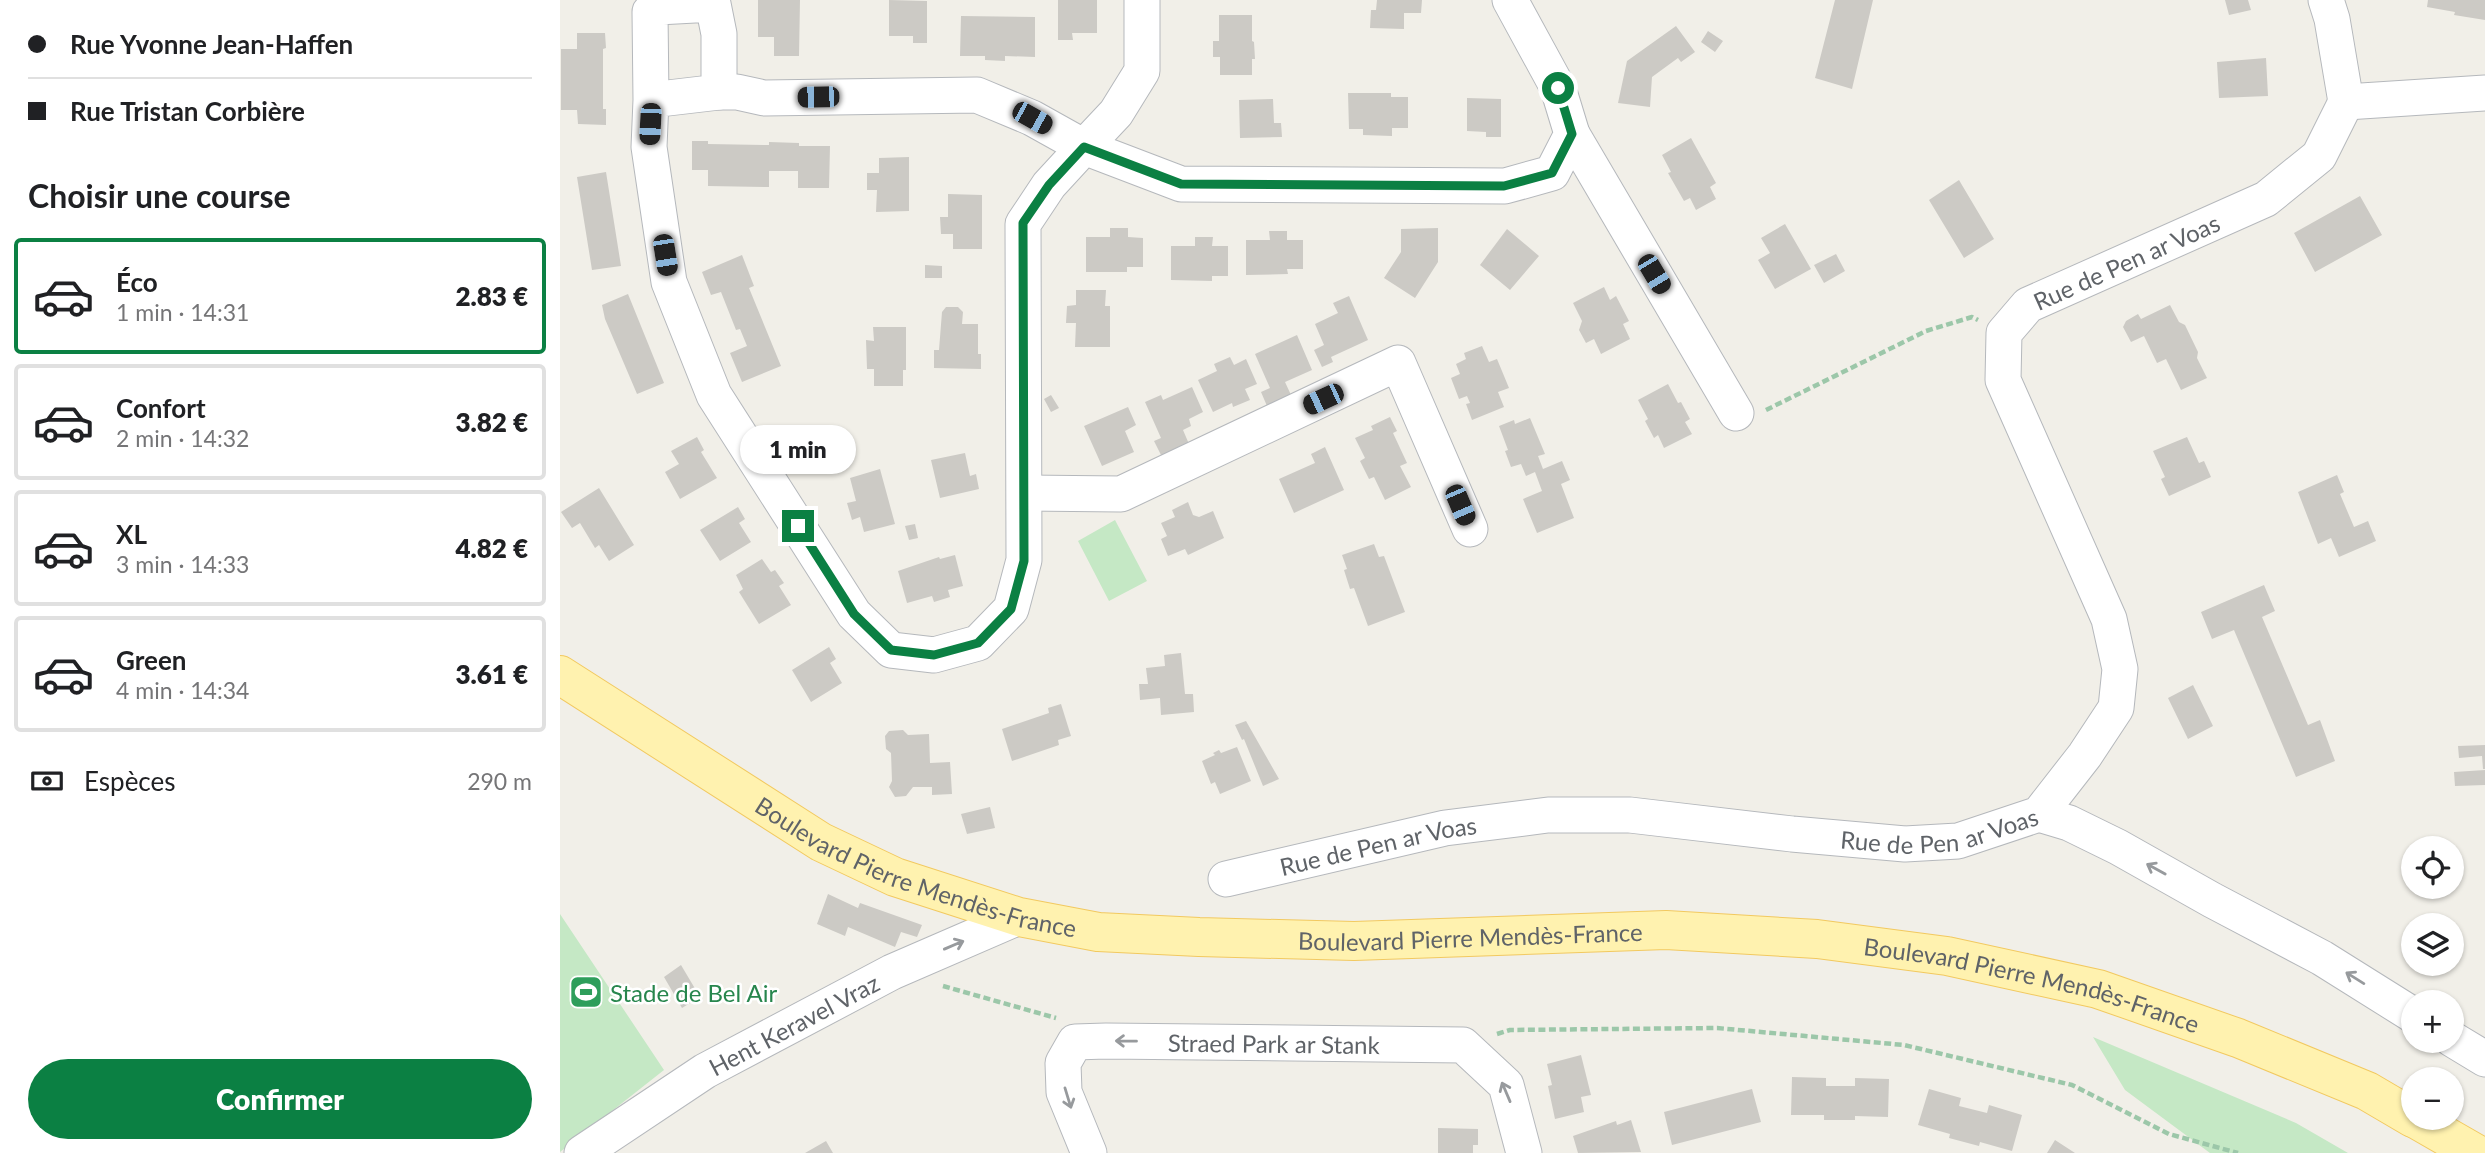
<!DOCTYPE html>
<html lang="fr">
<meta charset="utf-8">
<style>
:root{--surface:#fff;--page:#f2f2f2;--text:#202124;--muted:#757577;--line:#e0e0e0;--accent:#0b8043}
body{margin:0;font-family:Lato,sans-serif;background:var(--page);color:var(--text);height:100vh;display:flex;flex-direction:column;font-size:26px;white-space:nowrap}
*{box-sizing:border-box;margin:0}
p{font-size:23px;color:var(--muted)}
.icon{flex:none;width:38px;height:38px;fill:none;stroke:currentColor;stroke-width:2;stroke-linecap:round;stroke-linejoin:round}
.map{position:relative;flex:1;overflow:hidden}
.details{display:flex;flex-direction:column;background:var(--surface);width:560px}
.details>*{flex:none}
.hud{display:grid;align-content:center;height:154px;padding:0 28px;background:var(--surface)}
.controls{position:absolute;left:1841px;top:836px;display:grid;gap:14px}
.controls a{display:grid;place-items:center;width:63px;height:63px;border-radius:50%;background:var(--surface);box-shadow:0 2px 5px #0004;font-size:35px}
.end{position:absolute;width:32px;height:32px;margin:-16px;border:9px solid #0b8043;background:#fff;box-shadow:0 0 0 4px #fff}
.from{border-radius:50%}
.bubble{position:absolute;height:49px;border-radius:24px;background:var(--surface);box-shadow:0 2px 5px #0004;font-size:23px;font-weight:800;line-height:49px;text-align:center}
.car{position:absolute;width:21px;height:42px;margin:-21px -10px;border-radius:9px;box-shadow:0 0 5px 2px #0007;background:linear-gradient(#222 24%,#8ab4d8 0 40%,#222 0 76%,#8ab4d8 0 86%,#222 0)}
.hud b{display:flex;align-items:center;gap:24px;height:66px;font-size:26px}
.hud b+b{border-top:2px solid var(--line)}
.hud i{width:18px;height:18px;background:var(--text)}
ul{padding:0;list-style:none}
li{display:flex;align-items:center;gap:21px;height:116px;margin:0 14px 10px;padding:0 14px;border:4px solid var(--line);border-radius:7px}
li div{flex:1}
li b{display:block;font-size:26px}
li em{font-style:normal;font-weight:800}
li.current{border-color:var(--accent)}
li>.icon{width:63px;height:63px;stroke-width:1.5}
h2{padding:0 28px;font-size:32px;line-height:84px}
.pay{display:flex;align-items:center;gap:18px;height:77px;padding:0 28px;font-size:26px}
.pay p{margin-inline-start:auto}
.primary-button{display:flex;gap:14px;margin-top:auto;padding:14px 28px}
.primary-button a{flex:1;height:80px;border-radius:42px;background:var(--accent);color:#fff;font-size:28px;font-weight:800;line-height:80px;text-align:center}
main{display:flex;flex:1;min-height:0}
.map>svg:first-child{display:block}
.green{fill:#c5e8c5}
.building{fill:#cccac5}
.lines{fill:none;stroke-linecap:round;stroke-linejoin:round}
.minor-casing{stroke:#b5b8bc;stroke-width:37}
.major-casing{stroke:#f2c960;stroke-width:40}
.path{stroke:#9cc7a9;stroke-width:4.5;stroke-dasharray:7 3.5;stroke-linecap:butt}
.minor{stroke:#fff;stroke-width:35}
.major{stroke:#fff2af;stroke-width:38}
.oneway{stroke:#979a9d}
.route{stroke:#0b8043;stroke-width:9}
.labels{text-anchor:middle;dominant-baseline:central;stroke-width:5;stroke-linejoin:round;paint-order:stroke}
.street-label{font-size:24px;fill:#5f6368;stroke:#fff}
.leisure-label{font-size:24px;fill:#27864d;stroke:#fff;text-anchor:start}
</style>
<main>
<section class="details">
<div class="hud">
<b><i class="from"></i>Rue Yvonne Jean-Haffen</b>
<b><i></i>Rue Tristan Corbière</b>
</div>
<h2>Choisir une course</h2>
<ul>
<li class="current"><svg class="icon" aria-label="car" viewBox="0 0 24 24"><path d="M5 17H2v-5l4-1 3-4h7l3 4 3 1v5h-3M9 17h6M6 11h13"/><circle cx="7" cy="17" r="2"/><circle cx="17" cy="17" r="2"/></svg><div><b>Éco</b><p>1 min · 14:31</p></div><em>2.83 €</em></li>
<li><svg class="icon" aria-label="car" viewBox="0 0 24 24"><path d="M5 17H2v-5l4-1 3-4h7l3 4 3 1v5h-3M9 17h6M6 11h13"/><circle cx="7" cy="17" r="2"/><circle cx="17" cy="17" r="2"/></svg><div><b>Confort</b><p>2 min · 14:32</p></div><em>3.82 €</em></li>
<li><svg class="icon" aria-label="car" viewBox="0 0 24 24"><path d="M5 17H2v-5l4-1 3-4h7l3 4 3 1v5h-3M9 17h6M6 11h13"/><circle cx="7" cy="17" r="2"/><circle cx="17" cy="17" r="2"/></svg><div><b>XL</b><p>3 min · 14:33</p></div><em>4.82 €</em></li>
<li><svg class="icon" aria-label="car" viewBox="0 0 24 24"><path d="M5 17H2v-5l4-1 3-4h7l3 4 3 1v5h-3M9 17h6M6 11h13"/><circle cx="7" cy="17" r="2"/><circle cx="17" cy="17" r="2"/></svg><div><b>Green</b><p>4 min · 14:34</p></div><em>3.61 €</em></li>
</ul>
<div class="pay"><svg class="icon" aria-label="cash" viewBox="0 0 24 24"><path d="M3 7h18v10H3z"/><circle cx="12" cy="12" r="2"/></svg>Espèces<p>290 m</p></div>
<div class="primary-button"><a>Confirmer</a></div>
</section>
<div class="map">
<svg width="1925" height="1153" viewBox="0 0 1925 1153">
<rect width="100%" height="100%" fill="#f1efe8"/>
<path class="green" d="M555,520L587,581L549,601L518,541Z
M0,914L104,1070L0,1152Z
M1533,1037L1736,1123L1788,1153H1650L1565,1090Z"/>
<path class="building" d="M198,0H240L239,56H214V37H198Z
M329,0L367,1V43H353V36H329Z
M498,0H537V33H512L513,40H498Z
M817,0H862L861,13H844V29L810,28L811,10H816Z
M1275,0H1313L1292,89L1255,78Z
M1665,0H1688L1691,10L1669,15Z
M1868,0H1925V20L1894,15L1895,12L1867,7Z
M659,15H692V41L694,42L695,59H692V75H660V57H653V41H659Z
M401,16L475,17V57L445,56V61L425,60V56H400Z
M1116,26L1135,52L1121,62L1118,58L1092,77L1090,107L1058,103L1067,61Z
M1148,31L1163,41L1155,52L1141,42Z
M17,33H45L46,48L43,49V109H46V125L18,124L17,110H1V49H17Z
M1706,58L1708,96L1659,98L1657,62Z
M788,93H831V97H848V128H832V136L803,135V129H789Z
M907,98L941,99V137H926V132L907,131Z
M713,99L714,123H721L722,137L680,138L679,100Z
M1131,138L1156,183L1150,187L1156,199L1136,210L1130,198L1124,201L1108,173L1111,172L1102,155Z
M132,141H148V144L209,145V142L239,143V146H270L269,188H238V171H209V187L148,186V170H132Z
M349,157V211L316,212L317,190H307V173H319V158Z
M46,172L61,266L32,270L17,177Z
M1399,180L1434,239L1404,258L1369,200Z
M388,194L422,195V249H393V234H381L380,217H388Z
M1800,196L1822,235L1755,272L1734,233Z
M1225,224L1251,269L1215,289L1198,260L1210,253L1201,238Z
M550,228H568V237L583,238V267H567V272H526V237H550Z
M878,228V262L855,298L824,278L841,252V229Z
M947,229L979,256L950,290L920,265Z
M709,231H727V240H743V269H727L728,274L686,275V240H710Z
M635,237H653L652,246H668V276H652V281L611,280V246H635Z
M1276,254L1285,271L1264,283L1254,265Z
M182,255L194,286L189,288L221,366L182,382L170,353L187,346L180,329L176,330L161,292L151,295L142,272Z
M365,265L382,266V278H365Z
M1044,287L1050,300L1056,296L1069,321L1063,324L1070,339L1041,354L1034,339L1026,343L1019,330L1022,321L1013,303Z
M516,290H546L545,306H550V347H515L516,323H506L507,306L516,305Z
M68,294L104,383L77,394L45,319L42,305Z
M789,296L808,340L771,357L773,362L762,367L754,350L764,345L755,324L778,313L773,303Z
M1610,305L1619,322L1625,325L1638,352L1637,358L1647,378L1621,390L1606,359L1597,363L1584,336L1571,342L1563,327L1566,321L1578,314L1581,319Z
M386,307H398L403,312L402,324H418V354H421V369L374,368V350H379L382,312Z
M313,327H346V370H343V386H314V369H307L306,340L314,341Z
M737,335L752,370L725,382L731,395L707,406L701,392L710,388L695,354Z
M922,346L929,362L937,359L949,388L938,392L944,407L912,420L906,404L910,403L907,396L899,399L891,378L900,374L896,364L906,359L904,353Z
M670,357L674,365L686,359L697,384L685,389L690,400L673,407L672,403L653,412L638,380L657,371L654,364Z
M1108,384L1118,403L1121,402L1130,419L1125,422L1132,434L1104,448L1098,435L1094,438L1085,421L1088,419L1078,400Z
M632,387L643,412L629,419L631,426L623,430L629,444L602,457L594,441L601,438L585,402L601,395L603,400Z
M491,395L499,408L491,412L484,399Z
M568,407L576,425L565,431L574,452L542,466L524,426Z
M830,417L837,431L833,433L847,463L840,466L851,487L825,500L814,477L809,479L800,461L805,458L795,438L813,430L811,426Z
M970,418L985,454L978,456L983,469L1002,461L1010,480L1001,484L1014,518L977,533L963,499L982,491L975,472L966,476L961,464L951,467L945,451L948,450L939,426L954,420L955,424Z
M137,437L144,450L141,452L157,478L120,499L105,472L119,464L111,451Z
M1627,437L1639,463L1644,461L1651,477L1609,496L1601,479L1605,477L1593,451Z
M765,447L784,490L734,513L719,479L755,463L751,454Z
M405,453L410,476L416,474L419,489L380,498L371,460Z
M320,469L335,524L304,532L300,517L292,520L287,503L296,501L290,478Z
M1777,475L1784,492L1780,494L1794,527L1808,521L1816,541L1779,557L1771,538L1758,544L1738,492Z
M39,488L74,545L49,561L39,545L35,548L20,523L12,528L1,512Z
M628,502L633,515L639,517L653,511L664,538L628,555L625,549L608,556L601,539L607,536L601,523L615,517L612,510Z
M178,507L185,519L179,523L191,542L160,561L140,530Z
M355,524L358,538L349,540L345,526Z
M814,544L819,557L824,556L845,612L808,626L794,588L790,589L784,570L787,569L782,555Z
M395,555L403,586L388,590L390,597L374,602L372,596L347,603L338,571L379,557L380,559Z
M202,559L211,572L215,570L224,583L219,586L231,605L199,624L179,592L183,589L176,575Z
M1704,585L1715,611L1702,617L1748,725L1760,720L1775,761L1736,777L1674,630L1652,639L1641,612Z
M269,647L276,659L270,663L282,683L251,702L232,670Z
M621,653L625,694H633L634,712L601,715L600,698L580,700L579,684H588L586,668L605,666L604,655Z
M1633,685L1653,726L1628,739L1608,698Z
M501,704L511,736L498,740L499,745L452,761L442,729L489,713L488,708Z
M686,721L719,779L703,786L684,739L682,740L675,725Z
M343,730L348,735L369,734L370,763L390,762L392,794L372,795V787H353L346,796L335,797L329,787L332,781L331,753L326,749L325,736L329,731Z
M1925,745V769H1923L1922,756L1899,758L1898,746Z
M677,747L691,781L660,794L655,782L651,784L642,761L655,755L653,753L659,750L661,753Z
M1925,770V785L1895,786L1894,772Z
M430,807L435,828L407,834L401,814Z
M268,894L298,908L300,903L362,925L357,937L341,932L335,947L288,927L285,936L257,924Z
M121,965L140,997L122,1008L104,977Z
M1021,1055L1031,1095L1021,1097L1024,1112L995,1119L988,1086L992,1085L987,1064Z
M1232,1077L1266,1078V1086H1295V1078L1329,1079L1328,1117L1295,1116V1120H1264V1115H1231Z
M1192,1089L1201,1122L1112,1145L1104,1112Z
M1369,1089L1401,1098L1399,1106L1427,1113L1429,1105L1462,1115L1452,1151L1420,1142L1419,1146L1389,1138L1390,1134L1358,1125Z
M1071,1120L1081,1152L1018,1153L1013,1136L1056,1121L1057,1125Z
M878,1128L918,1129V1145H913V1153H878Z
M1495,1140L1515,1153H1487Z
M266,1141L273,1153H245Z"/>
<g class="lines">
<defs>
<g id="minor">
<path d="M1766,0L1772,19L1786,102L1925,93"/>
<path d="M159,92H177L204,98L417,95L472,118L524,147L556,113L582,71V0"/>
<path d="M91,100L159,92V34L153,4L98,7L90,12L91,100L89,147L109,282L154,395L294,614L331,650L374,655L418,643L451,609L464,560L463,224L489,185L524,147L621,184L945,186L992,173L1012,134L998,88L950,0"/>
<path d="M1012,134L1176,413"/>
<path d="M465,493L561,494L838,363L910,529"/>
<path d="M1479,814L1509,823L1558,847L1652,900L1762,958L1853,1015"/>
<path id="s1" d="M666,879L885,828L988,815H1070L1232,834L1345,844L1398,841L1479,814L1525,755L1556,708L1560,669L1549,619L1443,380L1444,333L1468,305L1706,199L1759,156L1786,102"/>
<path d="M1892,1039L1925,1059"/>
<path id="s2" d="M22,1153L145,1071L332,972L459,917"/>
<path id="s3" d="M529,1153L504,1092L503,1063L515,1042L546,1041L903,1045L946,1085L964,1153"/>
</g>
<g id="major">
<path id="s4" d="M0,675L261,842L335,877L459,917L538,932L639,937L794,941L1106,930L1257,939L1387,956L1538,989L1678,1038L1807,1091L1853,1118"/>
<path d="M1854,1118L1915,1153"/>
</g>
</defs>
<use href="#minor" class="minor-casing"/>
<use href="#major" class="major-casing"/>
<path class="path" d="M1206,410L1366,331L1412,317L1418,320
M383,986L496,1018
M937,1034L950,1030L1157,1028L1344,1045L1512,1085L1609,1134L1678,1153"/>
<use href="#minor" class="minor"/>
<use href="#major" class="major"/>
</g>
<defs><path id="oneway-shaft" d="M-6 0H5M1.5-3L5.5 0L1.5 3" fill="none" stroke-width="1.6" stroke-linecap="round" stroke-linejoin="round" transform="scale(1.75)"/></defs>
<g class="oneway">
<use href="#oneway-shaft" transform="translate(1596 869) rotate(-151)"/>
<use href="#oneway-shaft" transform="translate(394 945) rotate(-23)"/>
<use href="#oneway-shaft" transform="translate(1795 978) rotate(-148)"/>
<use href="#oneway-shaft" transform="translate(566 1041) rotate(-179)"/>
<use href="#oneway-shaft" transform="translate(946 1092) rotate(-113)"/>
<use href="#oneway-shaft" transform="translate(508 1098) rotate(73)"/>
</g>
<g class="lines">
<path class="route" d="M238,526L294,614L331,650L374,655L418,643L451,609L464,561L463,223L489,185L524,147L621,184L944,186L992,173L1012,134L998,88"/>
</g>
<defs>
<symbol id="stadium-square" viewBox="-11 -11 22 22"><rect x="-9" y="-9" width="18" height="18" rx="4" fill="#2e9e5b" stroke="#fff"/><path d="M0-5a6.5 5 0 1 0 0 10a6.5 5 0 1 0 0-10ZM-3.5-1.8h7v3.6h-7Z" fill="#fff"/></symbol>
</defs>
<g fill-rule="evenodd">
<use href="#stadium-square" x="7" y="973" width="38" height="38"/>
</g>
<g class="labels">
<g class="street-label">
<text stroke="none"><textPath href="#s1" startOffset="1500">Rue de Pen ar Voas</textPath></text>
<text stroke="none"><textPath href="#s1" startOffset="723">Rue de Pen ar Voas</textPath></text>
<text stroke="none"><textPath href="#s1" startOffset="156">Rue de Pen ar Voas</textPath></text>
<text stroke="none"><textPath href="#s4" startOffset="408">Boulevard Pierre Mendès-France</textPath></text>
<text stroke="none"><textPath href="#s4" startOffset="975">Boulevard Pierre Mendès-France</textPath></text>
<text stroke="none"><textPath href="#s4" startOffset="1542">Boulevard Pierre Mendès-France</textPath></text>
<text stroke="none"><textPath href="#s2" startOffset="248">Hent Keravel Vraz</textPath></text>
<text stroke="none"><textPath href="#s3" startOffset="318">Straed Park ar Stank</textPath></text>
</g>
<g class="leisure-label">
<text x="50" y="992">Stade de Bel Air</text>
</g>
</g>
</svg>
<div class="controls">
<a><svg class="icon" aria-label="locate" viewBox="0 0 24 24"><circle cx="12" cy="12" r="6"/><path d="M12 2v4M12 18v4M2 12h4M18 12h4"/></svg></a>
<a><svg class="icon" aria-label="layers" viewBox="0 0 24 24"><path d="M12 4l9 5-9 5-9-5zM3 14l9 5 9-5"/></svg></a>
<a>+</a>
<a>−</a>
</div>
<i class="end from" style="left:998px;top:88px"></i>
<i class="end" style="left:238px;top:526px"></i>
<div class="bubble" style="left:180px;top:425px;width:116px">1 min</div>
<i class="car" style="left:258px;top:97px;rotate:269deg"></i>
<i class="car" style="left:472px;top:118px;rotate:119deg"></i>
<i class="car" style="left:90px;top:124px;rotate:183deg"></i>
<i class="car" style="left:105px;top:255px;rotate:171deg"></i>
<i class="car" style="left:1094px;top:274px;rotate:149deg"></i>
<i class="car" style="left:763px;top:399px;rotate:245deg"></i>
<i class="car" style="left:900px;top:505px;rotate:157deg"></i>
</div>
</main>
